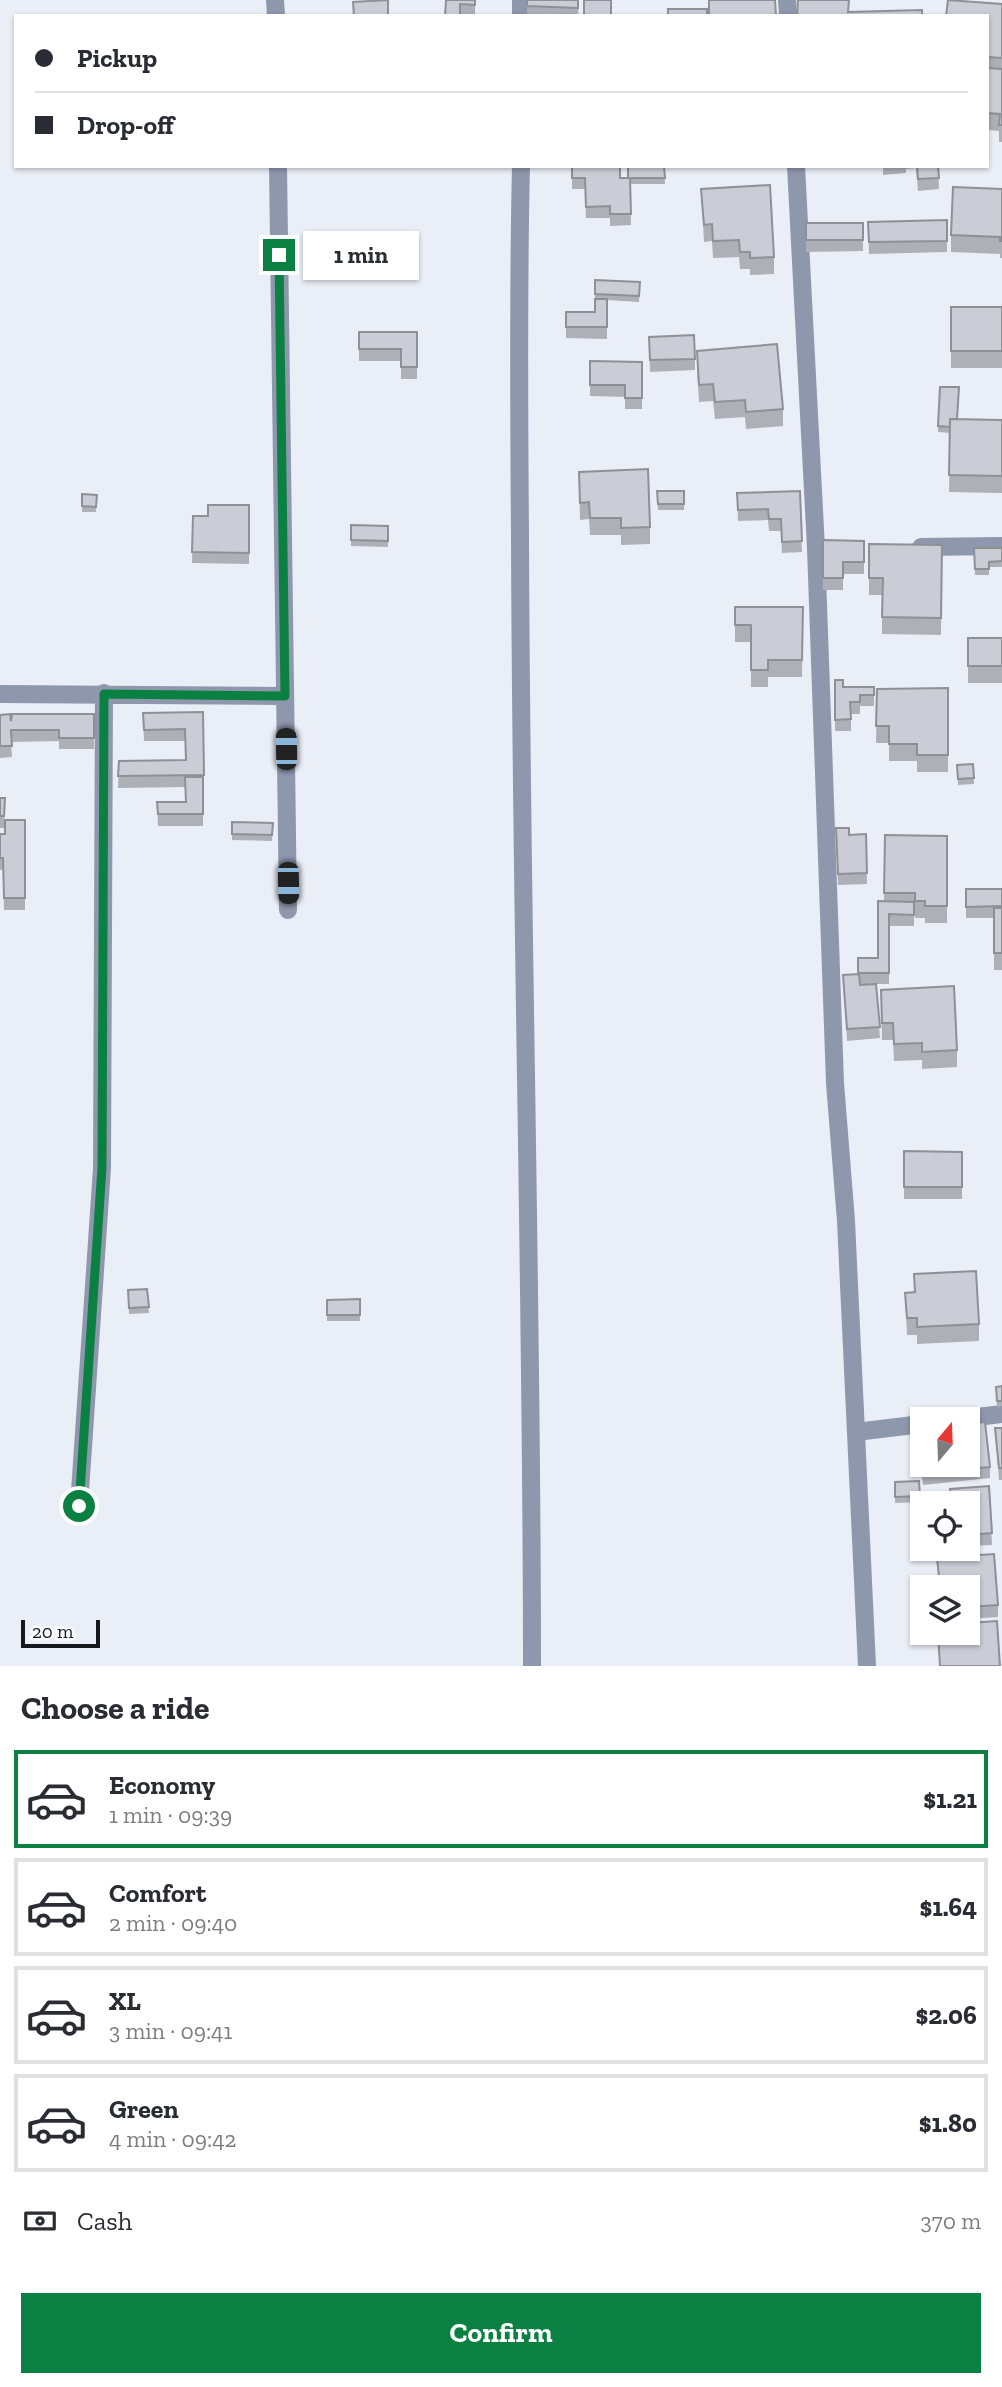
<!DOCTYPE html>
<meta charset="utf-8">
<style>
:root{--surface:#fff;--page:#f2f2f3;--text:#2b2b33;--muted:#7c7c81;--line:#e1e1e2;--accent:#0b8043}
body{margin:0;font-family:"Zilla Slab",serif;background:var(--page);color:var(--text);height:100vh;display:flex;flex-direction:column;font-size:26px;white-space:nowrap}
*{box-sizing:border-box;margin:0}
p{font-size:23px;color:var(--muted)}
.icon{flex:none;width:38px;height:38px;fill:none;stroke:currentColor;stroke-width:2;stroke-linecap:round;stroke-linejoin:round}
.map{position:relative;height:1666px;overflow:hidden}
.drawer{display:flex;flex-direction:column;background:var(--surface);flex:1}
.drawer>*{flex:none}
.top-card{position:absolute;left:14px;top:14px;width:975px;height:154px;border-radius:0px;box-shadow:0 2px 5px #0004;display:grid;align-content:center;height:154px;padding:0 21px;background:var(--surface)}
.needle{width:46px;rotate:19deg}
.buttons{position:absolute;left:910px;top:1407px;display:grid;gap:14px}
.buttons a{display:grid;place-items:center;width:70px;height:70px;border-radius:0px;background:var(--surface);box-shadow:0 2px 5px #0004;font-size:35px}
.scale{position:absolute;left:21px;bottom:18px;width:79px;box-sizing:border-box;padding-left:7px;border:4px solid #17181b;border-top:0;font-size:19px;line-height:24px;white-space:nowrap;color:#17181b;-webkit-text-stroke:5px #fafbfe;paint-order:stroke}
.end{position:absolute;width:32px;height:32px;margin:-16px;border:9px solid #0b8043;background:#fff;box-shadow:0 0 0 4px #fff}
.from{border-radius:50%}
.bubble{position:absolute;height:49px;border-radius:0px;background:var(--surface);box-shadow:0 2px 5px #0004;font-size:23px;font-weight:700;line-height:49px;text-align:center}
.car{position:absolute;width:21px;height:42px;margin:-21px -10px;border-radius:9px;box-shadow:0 0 5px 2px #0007;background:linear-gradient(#222 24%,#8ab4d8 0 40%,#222 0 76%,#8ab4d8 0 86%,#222 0)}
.top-card b{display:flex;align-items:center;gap:24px;height:66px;font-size:26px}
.top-card b+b{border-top:2px solid var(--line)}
.top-card i{width:18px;height:18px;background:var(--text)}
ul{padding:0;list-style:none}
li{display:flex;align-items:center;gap:21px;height:98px;margin:0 14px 10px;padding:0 7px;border:4px solid var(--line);border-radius:0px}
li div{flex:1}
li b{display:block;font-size:26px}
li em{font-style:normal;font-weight:700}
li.active{border-color:var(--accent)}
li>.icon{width:63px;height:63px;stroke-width:1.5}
h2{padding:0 21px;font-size:32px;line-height:84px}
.pay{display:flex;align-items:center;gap:18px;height:77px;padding:0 21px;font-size:26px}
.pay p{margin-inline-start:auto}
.button{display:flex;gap:14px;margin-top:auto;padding:14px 21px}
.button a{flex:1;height:80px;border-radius:0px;background:var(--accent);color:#fff;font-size:28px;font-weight:700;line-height:80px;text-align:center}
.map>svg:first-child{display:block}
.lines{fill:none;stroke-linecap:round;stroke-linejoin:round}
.minor{stroke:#8f97ad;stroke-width:18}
.wall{fill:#aeb0b7}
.building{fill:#cacdd5;stroke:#8d9095;stroke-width:2}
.route{stroke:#0b8043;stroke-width:9}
</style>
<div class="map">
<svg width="1002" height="1666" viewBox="0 0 1002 1666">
<rect width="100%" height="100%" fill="#eaeef6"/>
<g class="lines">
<path class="minor" d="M275,0L276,16
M521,0V16
M787,0L788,16
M278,166L288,910
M521,166C518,289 519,412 520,536C521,912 532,1289 532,1666
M796,166L816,548L835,1083L846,1221L867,1666
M921,547L1002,546
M0,694L285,696
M960,1419L1002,1414
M856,1432L922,1424
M79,1506L102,1168L104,693"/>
</g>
<path class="wall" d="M446,0H475V16H445Z
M527,0H579L578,16H527Z
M1002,4V142H999V131L987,130V16Z
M572,166L620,178H628L664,166L665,184H630L631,225L610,226V218H586L585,189H572Z
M883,166H938L939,189L918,191L916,168L906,169V173L883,175Z
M701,189L774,257V274L750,275V269H740L739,257L713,258L712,241L704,242Z
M1002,189V258H1000V254L951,252V235Z
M947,220V252L869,254L868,222Z
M806,223H863V251L806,252Z
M401,254L400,272L354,268V256Z
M595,280L640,282L639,302L607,300V339L566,338V312H595Z
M951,307H1002V368H951Z
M359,332H417V379H401V361H359Z
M649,337L695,359V370L650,372Z
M697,351L783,409V426L746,429L745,417L715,419L713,401L699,402L697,368Z
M590,361L642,362V409H625V397L590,396Z
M957,419L1002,420V493L949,492L950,433L938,432V426Z
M579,472L650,527V544L621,545V535H590L589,519L580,520Z
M657,491H684V510H658Z
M800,491L802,552L782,553L781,531H769L768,520L738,521L737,493Z
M82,494L97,495L96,512H82Z
M249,505V564L192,563L193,516H208Z
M351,525L388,526V547L351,546Z
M823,540L864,541V574H843V590H823Z
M869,544L942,545L941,635L882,634V595H869Z
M974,548H1002V567H989V575H975Z
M735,607H803L802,677H768V687H751V642H735Z
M968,638H1002V683H968Z
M835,680L843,687H874V706H860V714H851V731H835Z
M948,688V772H917V761H889V743H876L877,689Z
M203,712L204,786H203V826H158L157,802H186V787L118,788L119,761L186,760L185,741H144L143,713Z
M94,714V749H59V741L11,742L12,757L0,758V715L11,721Z
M973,764L974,784L958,785L957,765Z
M0,798H5L4,828H0Z
M25,820V910H4L3,870H0V834H5Z
M232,822L273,823L272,841L232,840Z
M836,828L849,835L866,834L867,884L838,885Z
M885,835L947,836V923H925V918H915V910H914V926H889V984H876L880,1038L847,1041L843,975L858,974V958H878L884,901Z
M966,889H1002V970H994V918H966Z
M881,990L957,1050V1067L922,1069V1060L894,1061L893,1040H882Z
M904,1151L962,1152V1199H904Z
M914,1274L979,1324V1341L917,1344V1335H907L905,1293L914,1292Z
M147,1289L149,1313L129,1314L128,1290Z
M360,1299V1321H327V1300Z
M1002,1386V1406L997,1407L996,1387Z
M995,1428H1002V1480H999Z
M918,1429L990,1467V1478L923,1485L918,1440Z
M919,1481L920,1502L895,1503V1482Z
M989,1486L992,1545L968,1546V1503H950V1489Z
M937,1558L998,1605V1617L968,1619V1587H939Z"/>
<path class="building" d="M388,0V16H354L353,2Z
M446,0H475V5L460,4V16H445Z
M527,0H578V8L527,6Z
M584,0H611V16H584Z
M709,0H775L776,16H709Z
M798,0H849L848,12L922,10V16H797Z
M948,0L1002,4V58L987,57V16H946Z
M668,9H707V16H668Z
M987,68L1002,69V125H999L1000,114L987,113Z
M572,166H620V178H630L631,214H610V206L586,207L585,178H572Z
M628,166H664L665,178H628Z
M917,166H938L939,178L918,179Z
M770,185L774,257L750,258V252H740L739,240L713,241L712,224L704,225L701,189Z
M953,187L1002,189V241H1000V237L951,235Z
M947,220V241L869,242L868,222Z
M806,223H863V240H806Z
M355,239L401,243L400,260L354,256Z
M595,280L640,282L639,296L595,294Z
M595,299H607V327H566V312H595Z
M951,307H1002V351H951Z
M359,332H417V367H401V349H359Z
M694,335L695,359L650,360L649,337Z
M777,344L783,409L746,412L745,400L715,402L713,384L699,385L697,351Z
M590,361L642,362V398H625V385H590Z
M940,387H959L957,419H950V427L938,426Z
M950,419L1002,420V476L949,475Z
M648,469L650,527L621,528V518H590L589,502L580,503L579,472Z
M657,491H684V504H658Z
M800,491L802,541L782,542L781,519H769L768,509L738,510L737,493Z
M82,494L97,495L96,507L82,506Z
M208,505H249V553L192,552L193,516H208Z
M351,525L388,526V541L351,540Z
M823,540L864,541V562H843V578H823Z
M869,544L942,545L941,618L882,617L883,578H869Z
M974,548H1002V561L989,562V569H975Z
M735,607H803L802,660H768V670H751V625H735Z
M968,638H1002V666H968Z
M835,680H843V687H874V695H860V702H850L851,719L835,720Z
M948,688V755H917V744H889V726H876L877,689Z
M203,712L204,775L118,776L119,761L186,760L185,729L144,730L143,713Z
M10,714L11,721L12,714H94V738H59V730H11L12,746H0V715Z
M973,764L974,778L958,779L957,765Z
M185,777H203V814H158L157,802H186Z
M0,798H5L4,816H0Z
M5,820H25V898H4L3,858H0V834H5Z
M232,822L273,823L272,835L232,834Z
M836,828H849V835L866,834L867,873L838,874Z
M885,835L947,836V906H925V901H915V893H884Z
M966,889H1002V906L966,907Z
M878,901L914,902V915L889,914V973H858V958H878Z
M994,908H1002V953H994Z
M859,974L860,985L876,984L880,1027L847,1029L843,975Z
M954,986L957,1050L922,1052V1043L894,1044L893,1023H882L881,990Z
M904,1151L962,1152V1187H904Z
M976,1271L979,1324L917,1327V1318H907L905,1293L915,1292L914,1274Z
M147,1289L149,1307L129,1308L128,1290Z
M360,1299V1315H327V1300Z
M1002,1386V1401H997L996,1387Z
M985,1422L990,1467L923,1473L918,1429L922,1428V1465H968V1424Z
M995,1428H1002V1468H999Z
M919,1481L920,1496L895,1497V1482Z
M989,1486L992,1533L968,1535V1503H951L950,1489Z
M994,1554L998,1605L968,1607V1587H949V1577H939L937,1558Z
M997,1621L1000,1666H940L938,1633H968V1623Z"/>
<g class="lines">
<path class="route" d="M79,1506L102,1168L104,694L285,696L279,255"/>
</g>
</svg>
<div class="buttons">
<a><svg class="needle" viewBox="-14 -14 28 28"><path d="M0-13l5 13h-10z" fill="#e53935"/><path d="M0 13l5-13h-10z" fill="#7c7c81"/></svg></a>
<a><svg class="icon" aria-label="locate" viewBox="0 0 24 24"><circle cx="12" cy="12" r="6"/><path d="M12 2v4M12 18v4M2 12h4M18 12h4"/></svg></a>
<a><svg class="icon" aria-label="layers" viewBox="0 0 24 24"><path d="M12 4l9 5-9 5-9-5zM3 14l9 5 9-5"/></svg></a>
</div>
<div class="scale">20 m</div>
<i class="end from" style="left:79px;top:1506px"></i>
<i class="end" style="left:279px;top:255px"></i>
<div class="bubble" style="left:303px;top:231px;width:116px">1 min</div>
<i class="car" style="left:286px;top:749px;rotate:359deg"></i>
<i class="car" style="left:288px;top:883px;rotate:179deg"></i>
<div class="top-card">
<b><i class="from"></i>Pickup</b>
<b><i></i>Drop-off</b>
</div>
</div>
<section class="drawer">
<h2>Choose a ride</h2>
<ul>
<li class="active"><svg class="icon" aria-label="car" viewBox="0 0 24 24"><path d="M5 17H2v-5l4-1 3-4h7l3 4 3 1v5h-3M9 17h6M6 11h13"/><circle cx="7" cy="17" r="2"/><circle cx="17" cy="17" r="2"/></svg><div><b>Economy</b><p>1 min · 09:39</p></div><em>$1.21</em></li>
<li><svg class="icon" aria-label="car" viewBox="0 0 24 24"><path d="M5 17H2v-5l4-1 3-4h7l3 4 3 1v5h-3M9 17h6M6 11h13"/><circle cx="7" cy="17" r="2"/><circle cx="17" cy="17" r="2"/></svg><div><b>Comfort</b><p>2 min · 09:40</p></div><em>$1.64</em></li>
<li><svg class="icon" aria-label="car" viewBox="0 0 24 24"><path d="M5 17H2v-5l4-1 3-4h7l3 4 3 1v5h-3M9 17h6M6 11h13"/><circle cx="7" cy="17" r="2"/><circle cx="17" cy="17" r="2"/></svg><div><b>XL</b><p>3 min · 09:41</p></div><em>$2.06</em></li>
<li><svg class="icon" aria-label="car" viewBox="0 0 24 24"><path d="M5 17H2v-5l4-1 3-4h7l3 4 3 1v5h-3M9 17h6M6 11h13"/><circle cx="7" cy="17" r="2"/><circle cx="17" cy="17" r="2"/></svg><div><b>Green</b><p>4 min · 09:42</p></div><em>$1.80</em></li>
</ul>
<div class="pay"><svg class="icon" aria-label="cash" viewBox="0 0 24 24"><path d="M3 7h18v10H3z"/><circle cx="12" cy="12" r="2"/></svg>Cash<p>370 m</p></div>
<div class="button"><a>Confirm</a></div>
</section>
